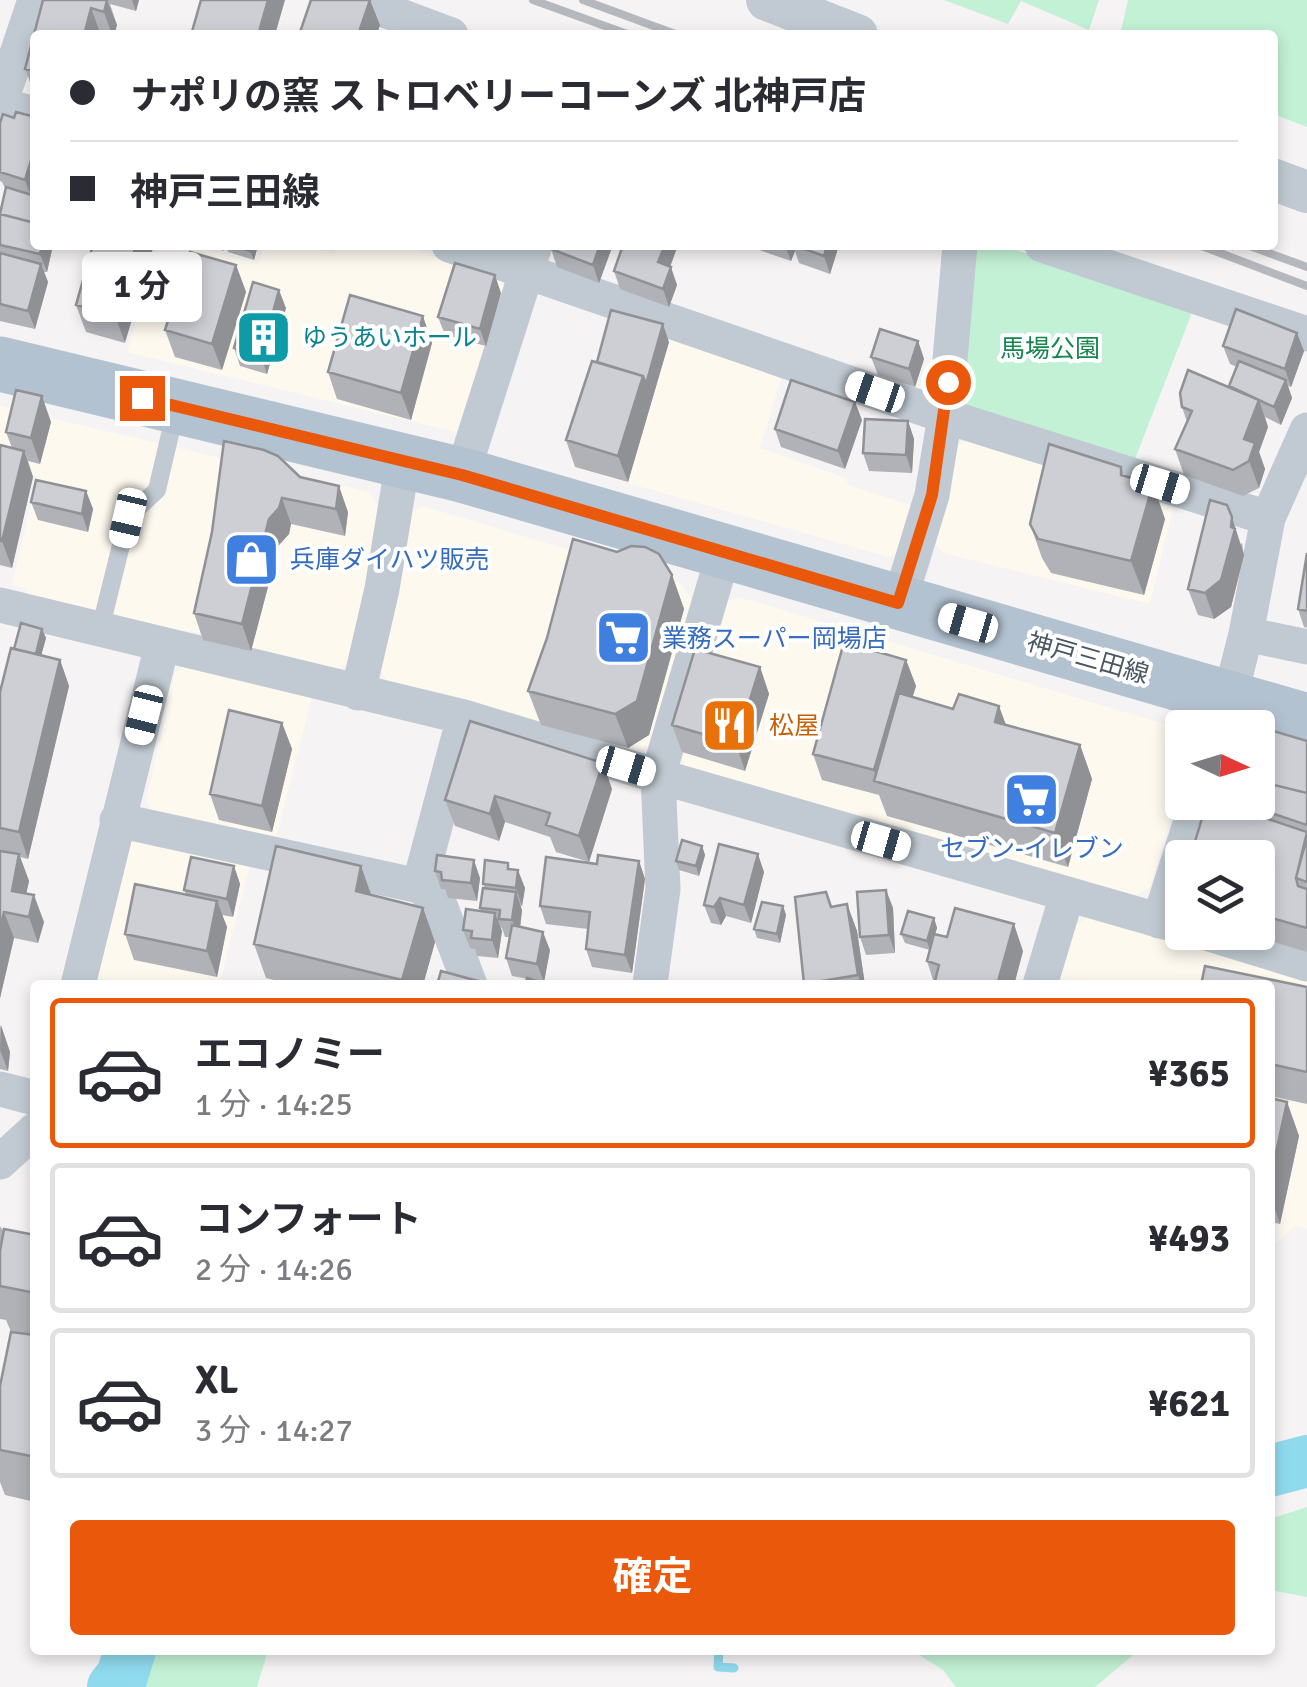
<!DOCTYPE html>
<html lang="ja">
<meta charset="utf-8">
<style>
:root{--surface:#fff;--page:#f7f7f7;--text:#2b2b33;--muted:#7c7c81;--line:#e1e1e2;--accent:#ea580c}
body{margin:0;font-family:Signika,"Noto Sans JP",sans-serif;background:var(--page);color:var(--text);height:100vh;display:flex;flex-direction:column;font-size:38px;white-space:nowrap}
*{box-sizing:border-box;margin:0}
p{font-size:32px;color:var(--muted)}
.icon{flex:none;width:55px;height:55px;fill:none;stroke:currentColor;stroke-width:2;stroke-linecap:round;stroke-linejoin:round}
.map{position:relative;flex:1;overflow:hidden}
.sheet{position:absolute;left:30px;top:980px;width:1245px;height:675px;display:flex;flex-direction:column;background:var(--surface);border-radius:10px;box-shadow:0 5px 15px #0003}
.sheet>*{flex:none}
.guide{position:absolute;left:30px;top:30px;width:1248px;height:220px;border-radius:10px;box-shadow:0 5px 15px #0003;display:grid;align-content:center;height:220px;padding:0 40px;background:var(--surface)}
.needle{width:65px;rotate:94deg}
.buttons{position:absolute;left:1165px;top:710px;display:grid;gap:20px}
.buttons a{display:grid;place-items:center;width:110px;height:110px;border-radius:10px;background:var(--surface);box-shadow:0 5px 15px #0003;font-size:50px}
.end{position:absolute;width:45px;height:45px;margin:-22px;border:12px solid #ea580c;background:#fff;box-shadow:0 0 0 5px #fff}
.from{border-radius:50%}
.bubble{position:absolute;height:70px;border-radius:10px;background:var(--surface);box-shadow:0 5px 15px #0003;font-size:32px;font-weight:700;line-height:70px;text-align:center}
.car{position:absolute;width:30px;height:60px;margin:-30px -15px;border-radius:12px;box-shadow:0 0 8px 2px #0007;background:linear-gradient(#fff 24%,#345 0 40%,#fff 0 76%,#345 0 86%,#fff 0)}
.guide b{display:flex;align-items:center;gap:35px;height:95px;font-size:38px}
.guide b+b{border-top:2px solid var(--line)}
.guide i{width:25px;height:25px;background:var(--text)}
ul{padding:18px 0 0;list-style:none}
li{display:flex;align-items:center;gap:30px;height:150px;margin:0 20px 15px;padding:0 20px;border:5px solid var(--line);border-radius:10px}
li div{flex:1}
li b{display:block;font-size:38px}
li em{font-style:normal;font-weight:700}
li.current{border-color:var(--accent)}
li>.icon{width:90px;height:90px;stroke-width:1.5}
.action{display:flex;gap:20px;margin-top:auto;padding:20px 40px}
.action a{flex:1;height:115px;border-radius:10px;background:var(--accent);color:#fff;font-size:40px;font-weight:700;line-height:115px;text-align:center}
.map>svg:first-child{display:block}
.commercial{fill:#fdf9ef}
.green{fill:#c3f1d5}
.lines{fill:none;stroke-linecap:round;stroke-linejoin:round}
.stream{stroke:#90daee;stroke-width:9}
.river{stroke:#90daee;stroke-width:52}
.service{stroke:#c1cad2;stroke-width:18}
.minor{stroke:#c1cad2;stroke-width:35}
.tertiary{stroke:#c1cad2;stroke-width:42}
.primary{stroke:#b3c2d1;stroke-width:55}
.rail{stroke:#b5b8bd;stroke-width:8}
.wall{fill:#b0b2b7}
.shaded-wall{fill:#909195}
.building{fill:#cdcfd5;stroke:#909195;stroke-width:2.5}
.route{stroke:#ea580c;stroke-width:12}
.labels{text-anchor:middle;dominant-baseline:central;stroke-width:8;stroke-linejoin:round;paint-order:stroke}
.culture-label{font-size:25px;fill:#0d838f;stroke:#fff;text-anchor:start}
.park-label{font-size:25px;fill:#17864f;stroke:#fff}
.shop-label{font-size:25px;fill:#366cbe;stroke:#fff;text-anchor:start}
.street-label{font-size:25px;fill:#4a5661;stroke:#fff}
.food-label{font-size:25px;fill:#c56008;stroke:#fff;text-anchor:start}
</style>
<div class="map">
<svg width="1307" height="1687" viewBox="0 0 1307 1687">
<rect width="100%" height="100%" fill="#f5f3f3"/>
<path class="commercial" d="M159,245H188L258,264L265,245H301L334,254L337,245H403L461,267L498,277L506,293L468,424L455,432L127,352Z
M613,321L782,376L760,448L843,477L851,486L913,506L901,552L889,557L571,467Z
M0,406L225,459L213,572L200,633L111,620L25,599L27,589L12,585L37,477L0,467Z
M967,440L1173,508L1150,604L943,553L931,539L953,447Z
M230,459L369,492L379,508L368,588L350,662L331,673L203,640Z
M423,506L680,583L697,606L655,741L633,754L389,687L378,666L405,516Z
M739,597L1181,729L1182,779L1150,887L1128,899L689,773L678,752L721,604Z
M189,664L312,697L276,837L151,809L146,800L175,672Z
M146,834L251,861L219,985H95L131,842Z
M1091,915L1307,978V1229L1295,1226L1277,1242L1270,1241V985H1054L1073,927Z"/>
<path class="green" d="M944,0H1099L1089,30L1021,1L1008,24Z
M1128,0H1307V127L1273,114L1272,35H1120Z
M983,245H999L1195,305L1135,459L957,403L972,255Z
M1307,1507V1597L1270,1590V1519Z
M158,1650H268L257,1687H139Z
M911,1650H1139L1095,1687H956L943,1670Z"/>
<g class="lines">
<path class="stream" d="M719,1650L718,1667L734,1668"/>
<path class="river" d="M1270,1471L1307,1461
M113,1687L122,1676L130,1650"/>
<path class="service" d="M100,630L128,517L157,490L175,413"/>
<path class="minor" d="M358,0L451,35
M0,104L35,0
M0,105L35,114
M449,245L945,416L1268,518
M1042,245L1307,334
M462,475L535,245
M899,603L932,495L945,416L960,245
M0,605L464,717L658,776L1182,927
M1246,634L1307,647
M358,693L382,589L403,461
M1222,728L1246,634L1268,518L1307,430
M117,820L419,886L464,717
M419,886L438,900L470,985
M1159,921L1197,802
M1203,932L1307,964
M650,984L663,889L658,776L724,552
M78,985L162,645
M1040,985L1067,895
M0,1089L35,1098
M0,1162L35,1130"/>
<path class="tertiary" d="M767,0L857,35
M1272,179L1307,192"/>
<path class="primary" d="M0,364L462,475L1307,721"/>
<path class="rail" d="M533,0L630,35
M583,0L678,35
M1199,245L1307,286
M1247,245L1307,267"/>
</g>
<path class="wall" d="M43,0H139L136,11L110,4L117,25L114,35H35V95L25,69Z
M35,117V187L33,195L53,245L47,272H44L48,282L35,329L0,321V209L6,190L2,182L0,181V123L14,118Z
M93,245L125,343L86,332L76,305Z
M204,245H225L224,251Z
M226,245H258L254,260L228,252Z
M552,245H614L613,247L610,245L611,250L599,283L557,267L551,249Z
M678,245L670,267L677,285L669,307L620,289L614,271Z
M757,245H839L830,274L799,263L795,251L791,261L759,250Z
M236,265L246,292L222,370L175,357L165,330Z
M501,293L486,346L445,335L438,317Z
M286,308L267,374L240,366L234,348Z
M918,341L924,359L915,387L878,375L871,357Z
M669,342L628,482L575,467L566,440L597,362Z
M432,343L411,420L337,399L328,372Z
M1223,346L1304,351L1291,387L1288,386L1292,398L1281,425L1265,417L1268,427L1259,452L1265,469L1259,488L1243,496L1184,475L1175,449L1187,422L1182,407L1230,388L1229,386L1237,367L1230,364Z
M862,420L845,469L781,447L775,429Z
M908,421L914,439L912,473L869,471L863,453Z
M51,422L40,464L28,461L33,477L12,568L0,565V445L12,448L6,432Z
M278,456L300,477L348,512L345,536L291,524L289,534L279,545L251,651L203,640L194,613Z
M1121,467L1124,476L1165,519L1144,595L1051,573L1042,558L1030,524Z
M86,491L93,509L88,532L38,520L31,502Z
M1242,543L1244,555L1231,607L1214,619L1198,615L1188,589Z
M617,552L672,575L684,609L649,735L628,748L541,725L528,691Z
M1307,553V628L1304,627L1298,609Z
M42,629L46,638L41,655L60,660L69,686L28,859L20,857L29,881L26,894L44,922L38,943L14,938L0,998V692L14,649Z
M906,660L916,686L912,697L1080,745L1092,779L1068,867L887,816L879,795L822,780L813,754Z
M760,667L769,694L745,771L682,752L672,725Z
M282,723L292,749L272,832L219,820L210,794Z
M1307,741V952L1239,932H1258V858H1190Z
M612,789L589,862L556,852L550,837L505,822L499,841L455,826L445,800Z
M702,846L705,855L699,876L679,870L676,861Z
M639,861L645,879L632,973L592,967L586,949L588,929L546,924L540,906L597,864Z
M234,866L240,884L233,917L222,915L227,927L217,977L134,960L125,934L186,894L184,890Z
M511,869L525,888L522,906H520L522,910L520,927L550,950L544,982L512,976L506,958L510,937H505L502,928L500,927L502,931L498,958L477,956L475,949L470,948L463,930L481,911L480,908L485,888L483,884Z
M435,871L480,878L477,901L448,898L445,889H441Z
M764,872L751,923L726,916L721,925L711,923L704,905Z
M886,890L893,908L895,953L866,955L860,937Z
M372,895L423,908L435,942L423,985H293L266,978L254,944Z
M795,897L832,907L847,904L857,931L865,985H805Z
M783,906L786,915L780,943L757,938L754,929Z
M934,918L937,928L935,934L1023,951L1014,985H934V983L927,961L930,950L905,943L901,934Z
M1270,985L1307,987V1104L1270,1096Z
M0,1025L10,1052L8,1071L0,1069Z
M1270,1098L1287,1102L1299,1136L1280,1224L1270,1222Z
M0,1226L4,1232L35,1235V1502L5,1495L0,1482V1386L11,1332L6,1320L0,1319Z"/>
<path class="shaded-wall" d="M107,0L117,25L114,35H112L104,12Z
M132,0H139L136,11Z
M268,0H285L275,35H258Z
M370,0L380,25L377,35H358Z
M91,8L101,35H84Z
M35,147V182L33,181L35,187L32,198L25,180Z
M42,245H53L47,272L40,254Z
M136,245H154L125,343L115,316Z
M252,245H258L254,260L250,251Z
M600,245H610L611,250L599,283L593,265Z
M665,245H678L665,280L658,262Z
M785,245H797H793L795,251L791,261Z
M827,245H839L830,274L824,256Z
M41,264L48,282L35,329L28,311Z
M236,265L246,292L222,370L212,344Z
M671,267L677,285L669,307L663,289Z
M495,275L501,293L486,346L480,329Z
M279,290L286,308L267,374L261,356Z
M423,316L432,343L411,420L401,393Z
M663,324L669,342L628,482L618,456L643,376Z
M1297,333L1304,351L1291,387L1285,369Z
M918,341L924,359L915,387L909,369Z
M1286,380L1292,398L1281,425L1274,407Z
M42,396L51,422L40,464L31,438Z
M1259,400L1268,427L1259,452L1265,469L1259,488L1249,461L1244,439Z
M855,402L862,420L845,469L838,451Z
M908,421L914,439L912,473L906,455Z
M24,451L33,477L12,568L2,541Z
M1153,484L1165,519L1144,595L1131,561Z
M339,486L348,512L345,536L336,509Z
M86,491L93,509L88,532L82,514Z
M282,498L291,524L289,534L279,545L251,651L242,624L269,519Z
M1232,517L1244,555L1231,607L1214,619L1205,593L1231,527Z
M672,575L684,609L649,735L628,748L615,714Z
M42,629L46,638L36,675L32,666Z
M60,660L69,686L28,859L19,832Z
M906,660L916,686L886,785L878,783L874,770Z
M760,667L769,694L745,771L736,744Z
M999,706L1012,741L995,722Z
M282,723L292,749L272,832L262,806Z
M1080,745L1092,779L1068,867L1055,833Z
M603,763L612,789L589,862L579,836Z
M495,796L505,822L499,841L490,814Z
M702,846L705,855L699,876L696,866Z
M19,854L29,881L21,917L12,891Z
M758,854L764,872L751,923L744,905Z
M474,860L480,878L477,901L471,883Z
M639,861L645,879L632,973L625,955Z
M234,866L240,884L233,917L227,899Z
M361,866L373,900L356,891Z
M518,870L525,888L522,906L516,888Z
M886,890L893,908L895,953L889,935Z
M516,892L522,910L519,938L512,920Z
M34,895L44,922L38,943L29,917Z
M720,898L726,916L721,925L714,907Z
M217,901L227,927L217,977L207,951Z
M847,904L857,931L865,985H861L858,975Z
M783,906L786,915L780,943L777,934Z
M423,908L435,942L423,985H404L402,980Z
M4,912L14,938L0,998V930Z
M495,913L502,931L498,958L492,940Z
M934,918L937,928L930,950L927,941Z
M1014,924L1023,951L1014,985H997Z
M543,932L550,950L544,982L537,964Z
M1,1025L10,1052L8,1071L0,1050Z
M1287,1102L1299,1136L1280,1224L1270,1195V1180Z
M35,1439V1466L31,1456Z"/>
<path class="building" d="M43,0H107L104,12L91,8L84,35H35V71L25,69Z
M201,0H268L258,35H191Z
M311,0H370L358,35H299Z
M16,112L35,117V147L25,180L0,172V123L3,114L14,118Z
M6,187L35,196V223L0,214Z
M0,214L35,223V245H42L40,254L0,245Z
M93,245H136L115,316L76,305Z
M231,245H252L250,251Z
M552,245H600L593,265L551,249Z
M623,245H665L658,262L671,267L663,289L614,271Z
M793,245H827L824,256Z
M190,252L236,265L212,344L165,330Z
M0,253L41,264L28,311L0,304Z
M455,263L495,275L480,329L438,317Z
M253,282L279,290L261,356L234,348Z
M350,295L423,316L401,393L328,372Z
M1236,309L1297,333L1285,369L1223,346Z
M611,310L663,324L646,384L643,376L597,362Z
M880,329L918,341L909,369L871,357Z
M592,361L643,376L618,456L566,440Z
M1239,361L1286,380L1274,407L1229,386Z
M1188,370L1259,400L1244,439L1255,443L1249,461L1233,470L1175,449L1192,411L1182,407L1180,393Z
M791,380L855,402L838,451L775,429Z
M16,390L42,396L31,438L6,432Z
M865,419L908,421L906,455L863,453Z
M224,441L264,450L278,456L300,477L339,486L336,509L282,498L279,508L269,519L242,624L194,613L212,532Z
M1049,444L1121,467V475L1153,484L1131,561L1038,539L1030,524Z
M0,445L24,451L2,541H0Z
M36,480L86,491L82,514L31,502Z
M1210,500L1227,505L1232,517L1231,527L1235,529L1221,580L1205,593L1188,589Z
M573,539L617,552L631,546L645,547L659,554L672,575L637,701L615,714L528,691L547,638Z
M1307,553V611L1298,609Z
M21,623L42,629L36,654L14,649Z
M844,642L906,660L874,770L813,754Z
M11,648L60,660L19,832L0,828V692Z
M695,649L760,667L736,744L672,725Z
M899,693L953,709L959,694L999,706L995,722L1080,745L1055,833L874,781Z
M229,710L282,723L262,806L210,794Z
M470,721L603,763L579,836L546,825L550,813L495,796L490,814L445,800Z
M1250,724L1307,741V793L1258,781V728H1244Z
M1258,781L1307,793V825L1250,806L1251,802H1258Z
M1207,802H1251L1250,806L1253,814L1307,832L1296,878L1298,886L1307,889V928L1258,914V858H1190Z
M1307,837V882L1296,878Z
M682,840L702,846L696,866L676,861Z
M719,844L758,854L744,905L720,898L714,907L704,905Z
M276,846L361,866L356,891L423,908L402,980L254,944Z
M0,851L19,854L12,891L34,895L29,917L4,912L0,930Z
M437,855L474,860L471,883L442,880L441,872L435,871Z
M598,855L639,861L625,955L586,949L590,912L540,906L546,857L597,864Z
M191,857L234,866L227,899L184,890Z
M485,860L508,863V869L518,870L516,888L483,884Z
M135,884L217,901L207,951L125,934Z
M483,888L516,892L512,920L499,919L500,910L480,908Z
M886,890L889,935L860,937L857,892Z
M826,892L831,907L847,904L858,975L804,984L795,897Z
M762,902L783,906L777,934L754,929Z
M955,908L1014,924L997,985H934L939,965L927,961L934,934L947,937Z
M466,909L495,913L492,940L471,938L472,931L463,930Z
M908,911L934,918L927,941L901,934Z
M512,925L543,932L537,964L506,958Z
M1205,966L1307,987V1072L1270,1064V985H1201Z
M441,971L493,985H437Z
M527,978L549,985H525Z
M1270,1098L1287,1102L1270,1180Z
M4,1229L35,1235V1293L0,1286V1251Z
M11,1332L35,1335V1439L31,1456L0,1450V1386Z"/>
<g class="lines">
<path class="route" d="M142,398L462,475L898,603L932,495L948,382"/>
</g>
<defs>
<symbol id="building-square" viewBox="-11 -11 22 22"><rect x="-9" y="-9" width="18" height="18" rx="4" fill="#0f9aa8" stroke="#fff"/><path d="M-4-6H4V6H1V3H-1V6H-4ZM-2.5-4.3h1.7v1.8h-1.7ZM.8-4.3h1.7v1.8H.8ZM-2.5-1h1.7V.8h-1.7ZM.8-1h1.7V.8H.8Z" fill="#fff"/></symbol>
<symbol id="shop-square" viewBox="-11 -11 22 22"><rect x="-9" y="-9" width="18" height="18" rx="4" fill="#3f7fe0" stroke="#fff"/><path d="M-5-2.5h2.3a2.7 3.5 0 0 1 5.4 0H5L5.5 6h-11ZM-1.5-2.5h3a1.5 2.3 0 0 0-3 0Z" fill="#fff"/></symbol>
<symbol id="supermarket-square" viewBox="-11 -11 22 22"><rect x="-9" y="-9" width="18" height="18" rx="4" fill="#3f7fe0" stroke="#fff"/><path d="M-6-5.5h2.5l.6 2H6L4.5 2H-2.5L-4.4-4H-6ZM-1.5 3.2a1.3 1.3 0 1 0 .1 0ZM3 3.2a1.3 1.3 0 1 0 .1 0Z" fill="#fff"/></symbol>
<symbol id="restaurant-square" viewBox="-11 -11 22 22"><rect x="-9" y="-9" width="18" height="18" rx="4" fill="#e8710a" stroke="#fff"/><path d="M-5-6h1v4h1v-4h1v4h1v-4h1v5L-1.5 .5V6h-2V.5L-5-1ZM5-6V6H3V1.5H1.5Q1.5-4 5-6Z" fill="#fff"/></symbol>
</defs>
<g fill-rule="evenodd">
<use href="#building-square" x="232" y="306" width="63" height="63"/>
<use href="#shop-square" x="220" y="528" width="63" height="63"/>
<use href="#supermarket-square" x="592" y="606" width="63" height="63"/>
<use href="#restaurant-square" x="698" y="694" width="63" height="63"/>
<use href="#supermarket-square" x="1000" y="768" width="63" height="63"/>
</g>
<g class="labels">
<g class="culture-label">
<text x="302" y="337">ゆうあいホール</text>
</g>
<g class="park-label">
<text x="1050" y="348">馬場公園</text>
</g>
<g class="shop-label">
<text x="290" y="559">兵庫ダイハツ販売</text>
<text x="662" y="638">業務スーパー岡場店</text>
<text x="1032" y="848" text-anchor="middle">セブン-イレブン</text>
</g>
<g class="street-label">
<text transform="translate(1088 658) rotate(16)">神戸三田線</text>
</g>
<g class="food-label">
<text x="769" y="725">松屋</text>
</g>
</g>
</svg>
<div class="buttons">
<a><svg class="needle" viewBox="-14 -14 28 28"><path d="M0-13l5 13h-10z" fill="#e53935"/><path d="M0 13l5-13h-10z" fill="#7c7c81"/></svg></a>
<a><svg class="icon" aria-label="layers" viewBox="0 0 24 24"><path d="M12 4l9 5-9 5-9-5zM3 14l9 5 9-5"/></svg></a>
</div>
<i class="end from" style="left:948px;top:382px"></i>
<i class="end" style="left:142px;top:398px"></i>
<div class="bubble" style="left:82px;top:252px;width:120px">1 分</div>
<i class="car" style="left:875px;top:392px;rotate:289deg"></i>
<i class="car" style="left:1160px;top:484px;rotate:107deg"></i>
<i class="car" style="left:128px;top:518px;rotate:193deg"></i>
<i class="car" style="left:968px;top:623px;rotate:286deg"></i>
<i class="car" style="left:144px;top:715px;rotate:194deg"></i>
<i class="car" style="left:626px;top:766px;rotate:107deg"></i>
<i class="car" style="left:881px;top:841px;rotate:106deg"></i>
<div class="guide">
<b><i class="from"></i>ナポリの窯 ストロベリーコーンズ 北神戸店</b>
<b><i></i>神戸三田線</b>
</div>
<section class="sheet">
<ul>
<li class="current"><svg class="icon" aria-label="car" viewBox="0 0 24 24"><path d="M5 17H2v-5l4-1 3-4h7l3 4 3 1v5h-3M9 17h6M6 11h13"/><circle cx="7" cy="17" r="2"/><circle cx="17" cy="17" r="2"/></svg><div><b>エコノミー</b><p>1 分 · 14:25</p></div><em>¥365</em></li>
<li><svg class="icon" aria-label="car" viewBox="0 0 24 24"><path d="M5 17H2v-5l4-1 3-4h7l3 4 3 1v5h-3M9 17h6M6 11h13"/><circle cx="7" cy="17" r="2"/><circle cx="17" cy="17" r="2"/></svg><div><b>コンフォート</b><p>2 分 · 14:26</p></div><em>¥493</em></li>
<li><svg class="icon" aria-label="car" viewBox="0 0 24 24"><path d="M5 17H2v-5l4-1 3-4h7l3 4 3 1v5h-3M9 17h6M6 11h13"/><circle cx="7" cy="17" r="2"/><circle cx="17" cy="17" r="2"/></svg><div><b>XL</b><p>3 分 · 14:27</p></div><em>¥621</em></li>
</ul>
<div class="action"><a>確定</a></div>
</section>
</div>
